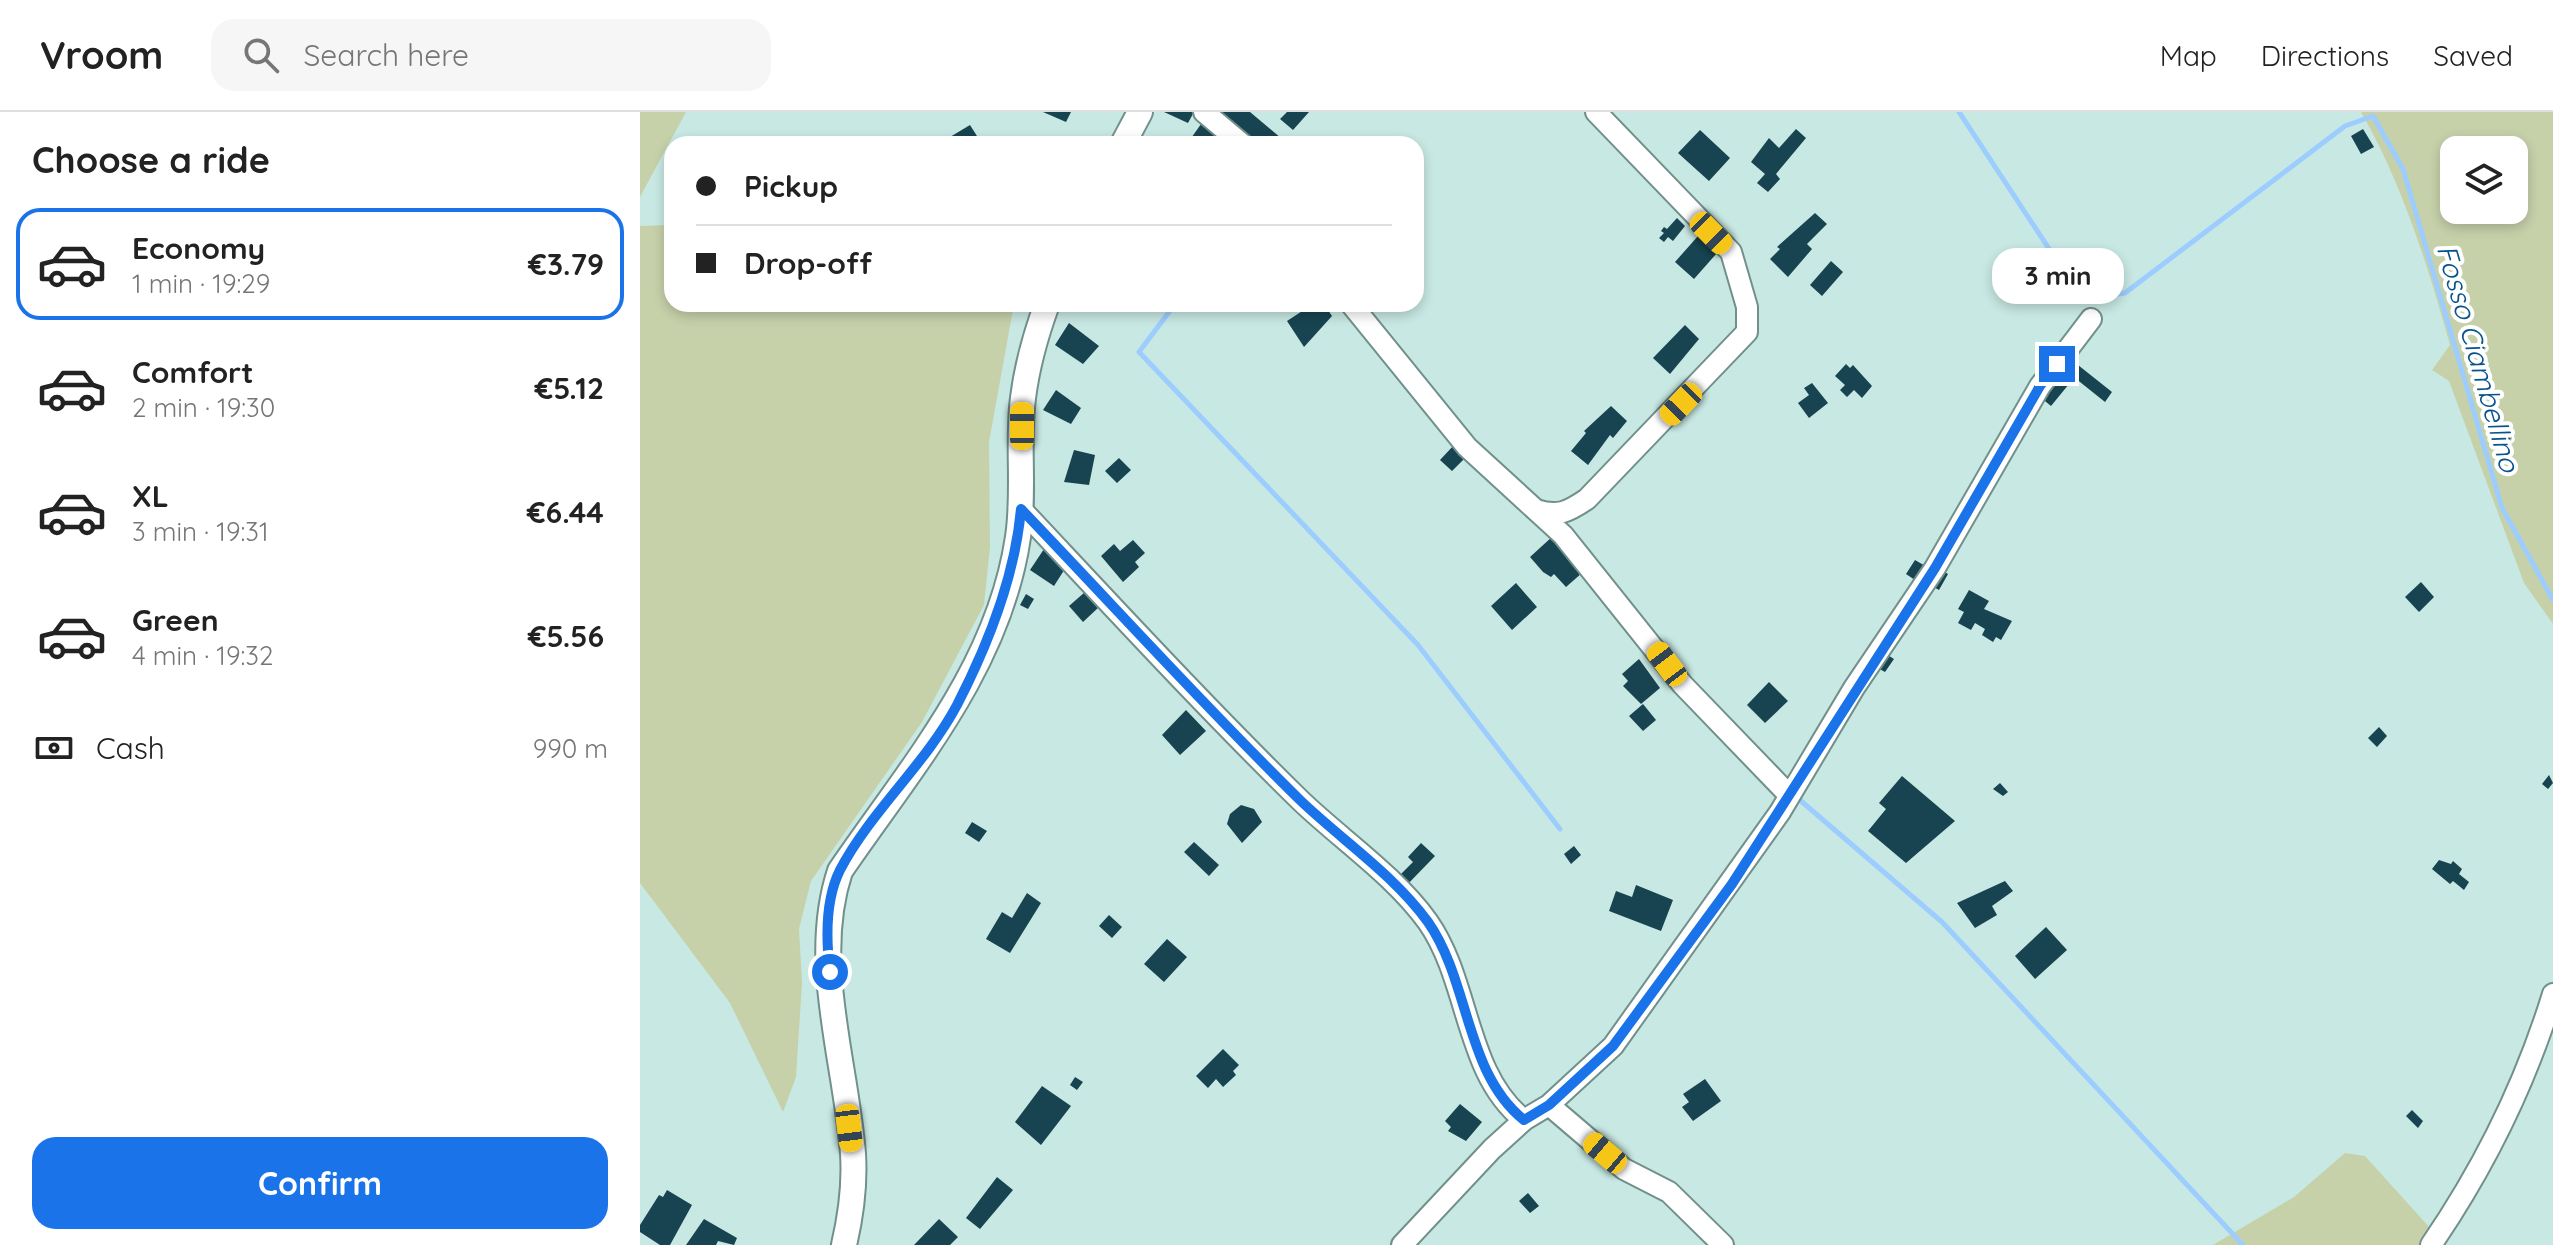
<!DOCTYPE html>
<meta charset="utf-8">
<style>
:root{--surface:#fff;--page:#f6f6f6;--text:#222;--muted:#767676;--line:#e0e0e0;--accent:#1a73e8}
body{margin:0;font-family:Quicksand,sans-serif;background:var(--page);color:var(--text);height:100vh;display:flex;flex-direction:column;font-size:30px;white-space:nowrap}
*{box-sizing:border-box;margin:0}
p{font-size:26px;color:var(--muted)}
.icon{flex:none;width:44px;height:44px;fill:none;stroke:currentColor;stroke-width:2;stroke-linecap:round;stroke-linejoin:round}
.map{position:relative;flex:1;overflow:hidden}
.panel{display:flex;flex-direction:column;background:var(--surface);width:640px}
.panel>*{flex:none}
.hud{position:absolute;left:24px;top:24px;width:760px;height:176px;border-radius:24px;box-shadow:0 4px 12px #0003;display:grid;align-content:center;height:176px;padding:0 32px;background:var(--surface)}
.controls{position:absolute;left:1800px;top:24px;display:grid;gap:16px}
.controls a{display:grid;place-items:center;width:88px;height:88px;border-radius:16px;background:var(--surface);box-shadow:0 4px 12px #0003;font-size:40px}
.end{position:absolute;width:36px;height:36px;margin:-18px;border:10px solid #1a73e8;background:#fff;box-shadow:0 0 0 4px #fff}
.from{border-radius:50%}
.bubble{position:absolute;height:56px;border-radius:24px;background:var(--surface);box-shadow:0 4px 12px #0003;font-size:26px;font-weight:800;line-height:56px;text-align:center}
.car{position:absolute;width:24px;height:48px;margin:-24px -12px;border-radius:10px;box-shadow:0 0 6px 2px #0007;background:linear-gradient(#f5c518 24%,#345 0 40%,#f5c518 0 76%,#345 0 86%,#f5c518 0)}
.hud b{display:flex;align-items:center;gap:28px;height:76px;font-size:30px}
.hud b+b{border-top:2px solid var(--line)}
.hud i{width:20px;height:20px;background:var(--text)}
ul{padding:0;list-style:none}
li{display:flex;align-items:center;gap:24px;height:112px;margin:0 16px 12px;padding:0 16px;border:4px solid transparent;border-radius:24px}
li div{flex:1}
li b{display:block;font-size:30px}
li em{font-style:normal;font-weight:800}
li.current{border-color:var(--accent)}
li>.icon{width:72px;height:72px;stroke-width:1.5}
h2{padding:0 32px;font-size:36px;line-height:96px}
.pay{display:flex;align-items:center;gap:20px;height:88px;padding:0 32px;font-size:30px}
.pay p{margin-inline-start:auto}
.cta{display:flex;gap:16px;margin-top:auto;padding:16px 32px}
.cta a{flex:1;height:92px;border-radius:24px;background:var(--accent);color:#fff;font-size:32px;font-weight:800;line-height:92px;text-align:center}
header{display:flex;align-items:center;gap:48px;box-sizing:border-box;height:112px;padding:0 40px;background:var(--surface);border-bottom:2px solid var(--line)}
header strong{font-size:38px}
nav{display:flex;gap:44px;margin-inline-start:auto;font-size:28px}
.search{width:560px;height:72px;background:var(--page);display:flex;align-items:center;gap:20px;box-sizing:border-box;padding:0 28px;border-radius:24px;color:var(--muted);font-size:30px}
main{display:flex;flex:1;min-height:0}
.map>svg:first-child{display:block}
.green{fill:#c6d1aa;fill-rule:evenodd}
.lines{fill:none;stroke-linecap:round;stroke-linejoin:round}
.stream{stroke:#9ccdfe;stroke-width:5}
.building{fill:#174450}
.minor-casing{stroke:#72908b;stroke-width:24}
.major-casing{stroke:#72908b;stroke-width:28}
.minor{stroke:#fff;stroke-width:20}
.major{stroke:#fff;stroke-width:24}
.route{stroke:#1a73e8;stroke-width:10}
.labels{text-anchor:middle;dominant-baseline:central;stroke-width:8;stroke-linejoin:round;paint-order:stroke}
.water-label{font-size:28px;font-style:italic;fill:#08538e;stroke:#fff}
</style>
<header>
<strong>Vroom</strong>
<div class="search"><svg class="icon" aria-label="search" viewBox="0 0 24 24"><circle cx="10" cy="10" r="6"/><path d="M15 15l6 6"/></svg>Search here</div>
<nav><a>Map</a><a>Directions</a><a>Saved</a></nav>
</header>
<main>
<section class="panel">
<h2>Choose a ride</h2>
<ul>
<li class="current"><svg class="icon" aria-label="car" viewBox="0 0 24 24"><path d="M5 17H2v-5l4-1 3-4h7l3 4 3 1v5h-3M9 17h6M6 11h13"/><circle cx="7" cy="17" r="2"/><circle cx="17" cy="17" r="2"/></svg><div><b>Economy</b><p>1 min · 19:29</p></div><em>€3.79</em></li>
<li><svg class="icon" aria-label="car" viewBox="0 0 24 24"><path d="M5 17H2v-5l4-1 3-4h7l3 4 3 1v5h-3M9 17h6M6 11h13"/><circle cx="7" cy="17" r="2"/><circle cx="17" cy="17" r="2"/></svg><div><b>Comfort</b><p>2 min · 19:30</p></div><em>€5.12</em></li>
<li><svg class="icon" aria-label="car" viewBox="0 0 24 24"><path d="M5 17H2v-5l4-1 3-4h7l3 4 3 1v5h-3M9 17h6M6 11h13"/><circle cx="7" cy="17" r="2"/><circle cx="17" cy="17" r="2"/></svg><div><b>XL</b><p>3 min · 19:31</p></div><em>€6.44</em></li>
<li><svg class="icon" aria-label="car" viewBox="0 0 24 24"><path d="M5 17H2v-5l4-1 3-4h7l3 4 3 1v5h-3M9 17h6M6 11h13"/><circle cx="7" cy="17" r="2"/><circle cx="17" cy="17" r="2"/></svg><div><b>Green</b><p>4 min · 19:32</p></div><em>€5.56</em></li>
</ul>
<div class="pay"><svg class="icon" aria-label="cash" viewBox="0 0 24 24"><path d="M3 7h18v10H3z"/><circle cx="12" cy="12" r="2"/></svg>Cash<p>990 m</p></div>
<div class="cta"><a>Confirm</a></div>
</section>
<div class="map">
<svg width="1913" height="1133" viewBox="0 0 1913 1133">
<rect width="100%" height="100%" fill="#c8e8e3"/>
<path class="green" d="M0,0H46L0,85Z
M1721,0H1913V512L1884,471L1809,269L1792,258L1810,233C1788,154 1762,71 1721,0ZM1874,38V98H1814V38Z
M32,113V192H374L349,330L350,435L344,493L282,610L171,769L159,817L162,871L156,965L143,1000L90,891L0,771V114Z
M1705,1041L1725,1044L1790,1116L1779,1133H1573L1654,1085Z"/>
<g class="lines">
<path class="stream" d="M1319,0L1423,158L1454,186L1485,181L1705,14L1733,4L1763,57L1862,396L1913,488
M535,192L499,240L778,533L920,717
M1161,689L1302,810L1603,1133"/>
</g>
<path class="building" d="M403,0H431L426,10Z
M524,0H554L548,11Z
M569,0H610L648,32H609Z
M647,0H669L653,18L640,7Z
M561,12L581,27L577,32H547Z
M330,13L342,32H314L310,25Z
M1156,17L1166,26L1136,62L1140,67L1128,80L1117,71L1125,62L1111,50L1129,26L1139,36Z
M1723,17L1734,35L1721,42L1711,24Z
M1060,18L1090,46L1069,69L1038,41Z
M1175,101L1187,112L1167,132L1172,137L1148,165L1130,147L1140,137L1137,135Z
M1037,106L1045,114L1033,129L1028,125L1024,130L1019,126L1024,121L1021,119L1024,115L1027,117Z
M1058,124L1077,141L1054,167L1035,150Z
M1191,149L1203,160L1182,184L1170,173Z
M673,192H684L692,204L664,235L647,209Z
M429,211L459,234L443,252L415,233Z
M1045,213L1059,227L1030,262L1013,246Z
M1206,252L1210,256L1213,253L1232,274L1222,286L1214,278L1207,285L1200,278L1205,273L1195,264Z
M1438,253L1472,280L1465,290L1430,262Z
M1417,263L1429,272L1411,294L1400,285Z
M1172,271L1188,291L1169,306L1158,291L1169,283L1164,276Z
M416,278L441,296L431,312L403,298Z
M971,294L987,309L973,326L970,323L948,353L931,339L946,321L944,319Z
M814,333L826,345L812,359L800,348Z
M434,338L455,343L449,373L424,370Z
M479,346L491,358L477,371L465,359Z
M913,424L942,461L926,475L914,462L911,465L903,460L890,445Z
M493,428L505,441L495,450L499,455L483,470L461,444L474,432L480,439Z
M404,437L428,452L414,474L390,458Z
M1275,448L1287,455L1278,470L1266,462Z
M1300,457L1308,462L1299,478L1290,473Z
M1781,470L1794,485L1779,500L1765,485Z
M876,471L897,495L872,518L851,494Z
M1329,478L1349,489L1344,497L1372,509L1361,528L1356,525L1353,530L1342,523L1345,517L1335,511L1331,518L1318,511L1324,500L1318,497Z
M445,480L459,495L443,510L429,494Z
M386,482L394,487L388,497L380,493Z
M1243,540L1254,547L1245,560L1234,554Z
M999,547L1020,576L1001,592L983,574L988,569L982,562Z
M1129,570L1148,589L1125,611L1107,593Z
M1003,592L1016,608L1003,619L989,604Z
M546,598L566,619L540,643L522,623Z
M1739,615L1747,624L1737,635L1728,626Z
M1909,663L1913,671L1908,677L1902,672Z
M1262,664L1315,709L1266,751L1228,719L1246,697L1239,691Z
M1360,671L1368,680L1363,684L1353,677Z
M601,693L614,697L622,710L602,731L587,712L590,702Z
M332,710L347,719L339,730L325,721Z
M554,730L579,753L569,764L544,740Z
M781,731L795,744L764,776L755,768L773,750L768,745Z
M934,734L941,743L931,752L924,742Z
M1799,748L1811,752L1813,749L1822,757L1819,762L1829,770L1824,778L1813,769L1810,772L1792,757Z
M1365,769L1373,779L1352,794L1357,803L1335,816L1317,791Z
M996,773L1033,788L1021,819L969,799L976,779L992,785Z
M387,781L401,791L370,841L346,827L362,800L372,806Z
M469,803L482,815L472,826L459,814Z
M1406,815L1427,838L1395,867L1375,844Z
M527,827L547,845L524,870L504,852Z
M583,937L599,953L593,959L596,963L583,975L576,967L568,976L556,964Z
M435,965L443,970L437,978L430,973Z
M1065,967L1081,989L1053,1009L1042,995L1049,990L1043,982Z
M402,974L431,994L401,1033L375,1010Z
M820,992L842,1010L826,1029L808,1019L811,1015L805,1009Z
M1772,998L1783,1009L1778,1016L1766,1004Z
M357,1065L373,1078L340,1117L326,1106Z
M27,1078L52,1093L30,1133H20L0,1120V1113L19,1083L23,1085Z
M888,1081L899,1094L890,1101L879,1089Z
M64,1107L97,1126L94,1133L78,1129L76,1133H46Z
M299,1107L318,1125L310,1133H274Z"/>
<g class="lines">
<defs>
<path id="minor" d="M564,0L602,32
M711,192L827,335L923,423L1042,572L1149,683
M381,397C473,495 565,595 661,689C703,729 754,763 788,810C830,870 825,962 884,1008
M896,398C918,405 928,400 947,387L1107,220V195L1091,140L956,0
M909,993L984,1057L1029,1080L1083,1133
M762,1133L852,1037L884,1008L909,993L973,934L1140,700L1214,576L1295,456L1400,274L1451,207
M1791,1133C1843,1057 1886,970 1913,882"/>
<path id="major" d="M483,32L500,0
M204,1133C211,1103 215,1073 213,1042C206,949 170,850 200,759C271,655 359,555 378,425C385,379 377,332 383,286C387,254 396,222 407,192"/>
</defs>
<use href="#minor" class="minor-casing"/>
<use href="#major" class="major-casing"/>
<use href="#minor" class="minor"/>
<use href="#major" class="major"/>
</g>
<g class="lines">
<path class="route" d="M190,860C186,828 185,788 200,758C231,699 285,653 317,593C348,533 375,464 381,397C474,494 565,595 661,689C703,729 754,763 788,810C830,870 825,961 884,1008L909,993L973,934L1092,772L1295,456L1400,274L1417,252"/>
</g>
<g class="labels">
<g class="water-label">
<text transform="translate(1839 246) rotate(74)">Fosso Ciambellino</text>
</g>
</g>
</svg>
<div class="controls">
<a><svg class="icon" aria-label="layers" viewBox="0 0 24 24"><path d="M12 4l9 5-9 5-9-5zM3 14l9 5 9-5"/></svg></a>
</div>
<i class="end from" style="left:190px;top:860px"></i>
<i class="end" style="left:1417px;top:252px"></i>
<div class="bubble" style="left:1352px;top:136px;width:132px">3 min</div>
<i class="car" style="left:1071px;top:121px;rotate:135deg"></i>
<i class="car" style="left:1041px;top:292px;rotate:224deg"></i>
<i class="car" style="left:382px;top:314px;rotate:0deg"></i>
<i class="car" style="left:1027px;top:552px;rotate:323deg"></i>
<i class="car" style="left:209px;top:1016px;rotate:173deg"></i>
<i class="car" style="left:965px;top:1041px;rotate:310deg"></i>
<div class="hud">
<b><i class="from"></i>Pickup</b>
<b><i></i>Drop-off</b>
</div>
</div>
</main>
